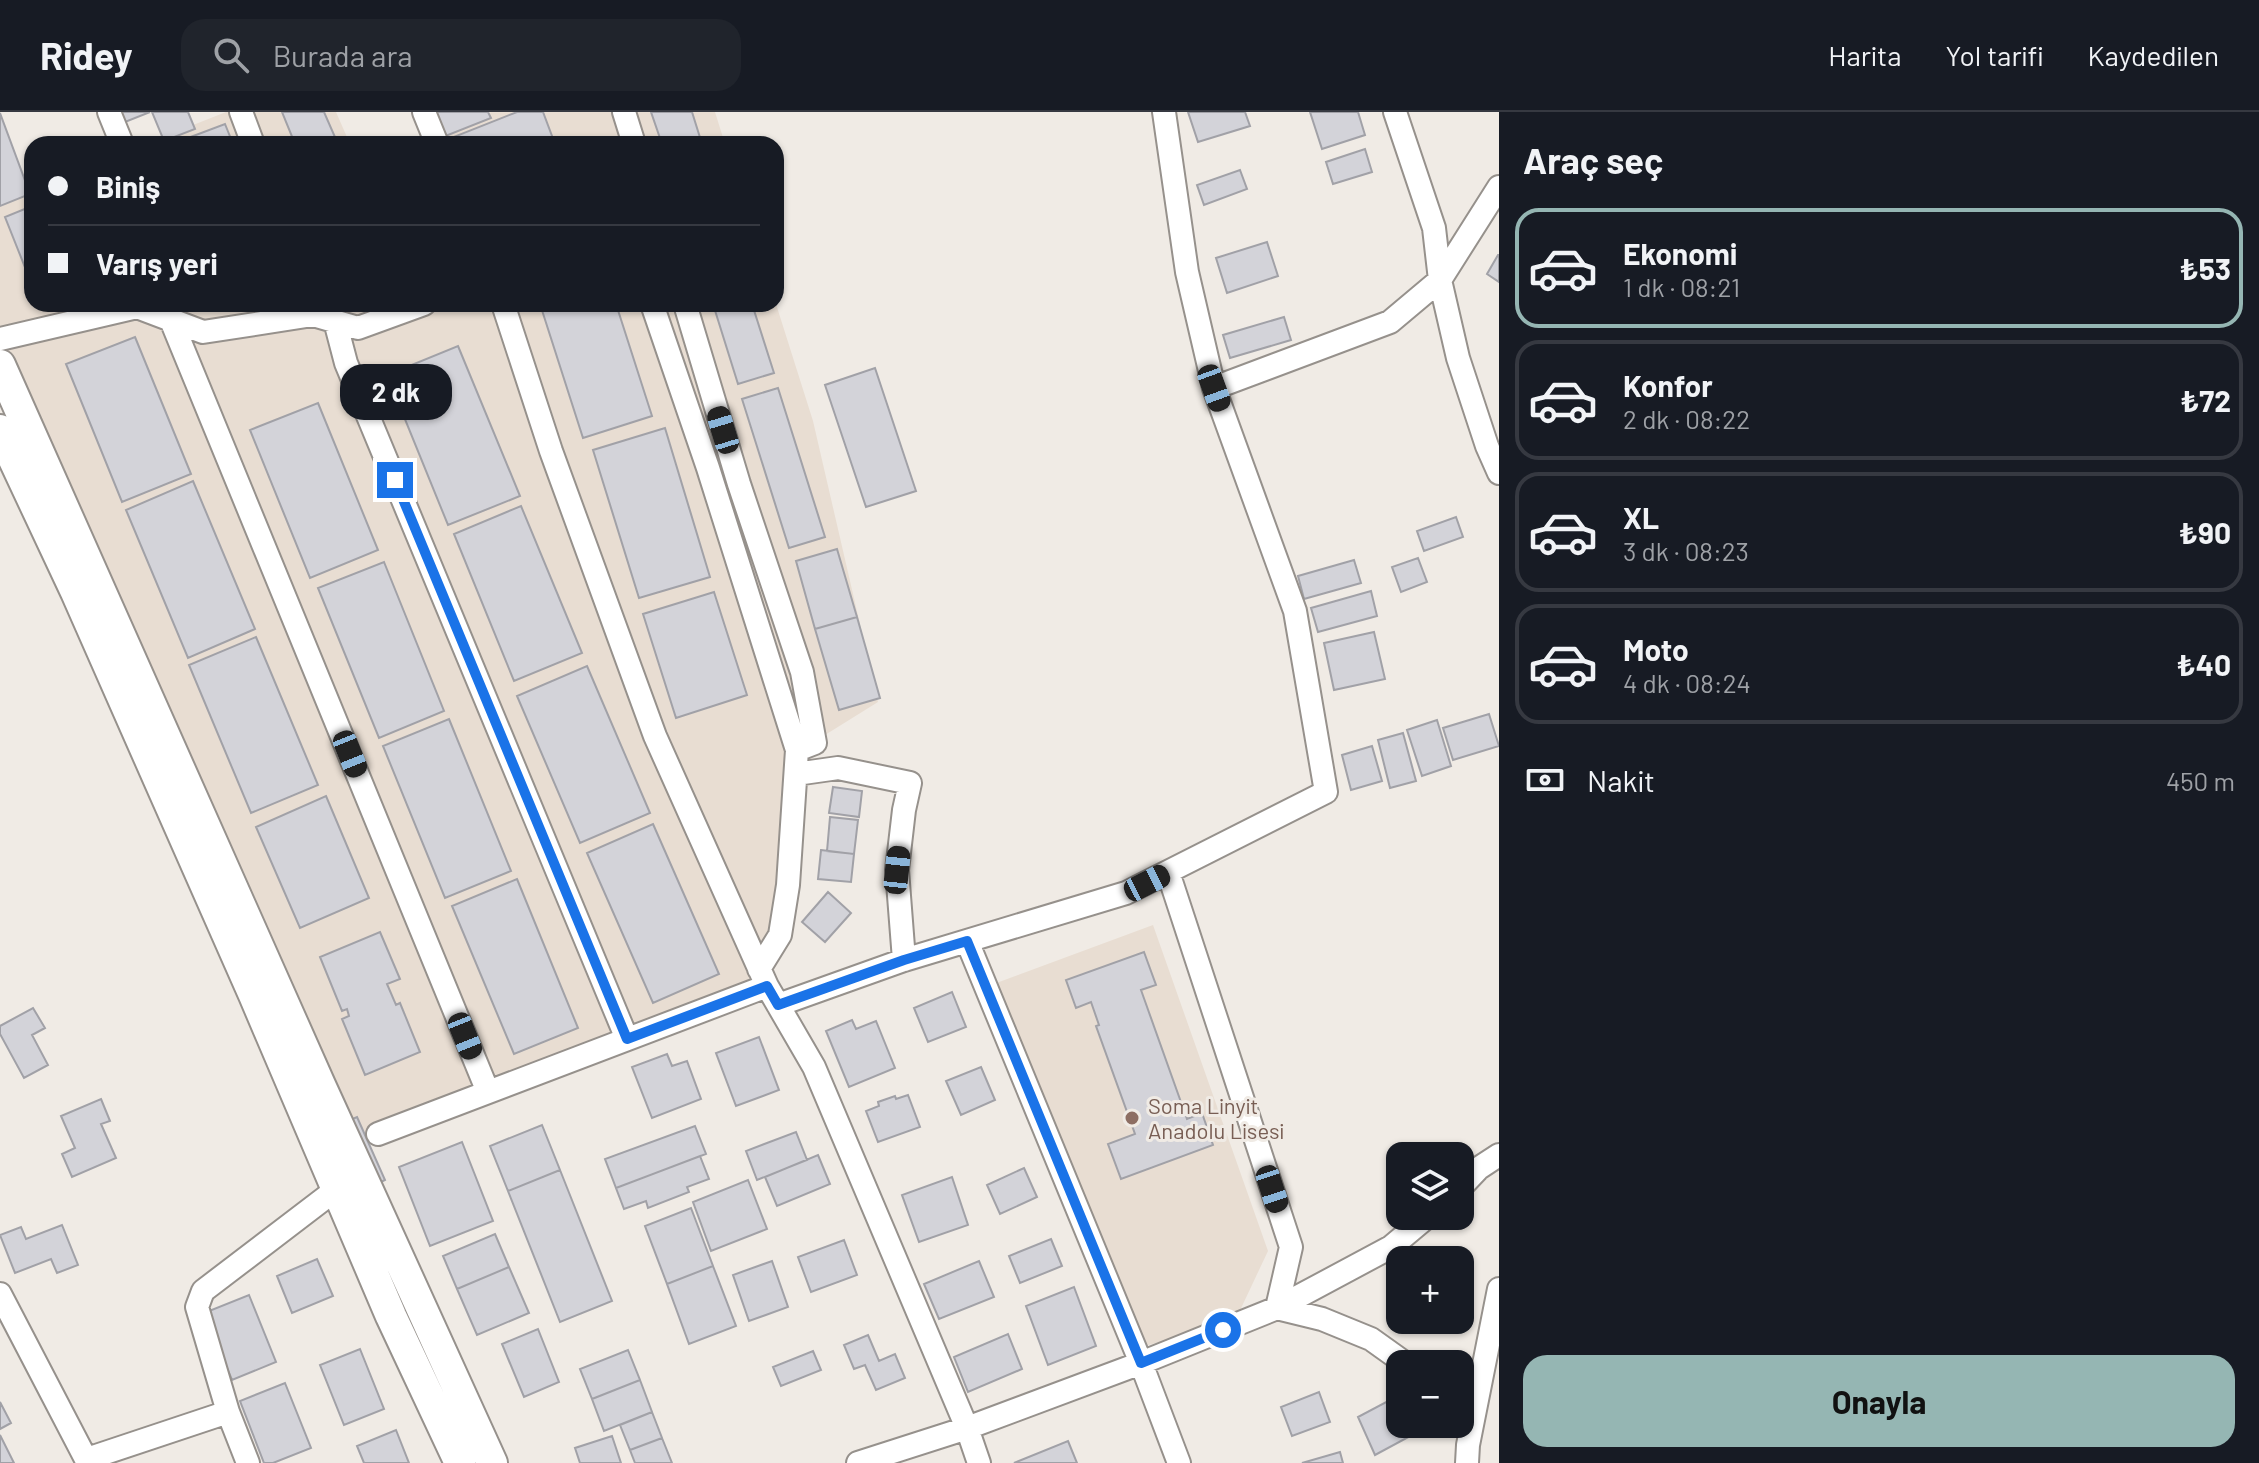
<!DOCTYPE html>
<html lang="tr">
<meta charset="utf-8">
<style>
:root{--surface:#171b24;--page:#20242c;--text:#f1f3f6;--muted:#9ea1a6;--line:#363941;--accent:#95b6b3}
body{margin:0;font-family:Barlow,sans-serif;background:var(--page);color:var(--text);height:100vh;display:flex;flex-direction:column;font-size:30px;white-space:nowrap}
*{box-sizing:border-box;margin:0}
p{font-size:26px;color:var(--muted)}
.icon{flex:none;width:44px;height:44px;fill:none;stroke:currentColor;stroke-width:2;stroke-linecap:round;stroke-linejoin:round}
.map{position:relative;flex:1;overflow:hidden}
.drawer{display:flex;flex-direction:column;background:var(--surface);width:760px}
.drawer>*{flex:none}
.hud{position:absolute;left:24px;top:24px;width:760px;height:176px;border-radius:24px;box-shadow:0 2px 6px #0004;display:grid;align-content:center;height:176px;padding:0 24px;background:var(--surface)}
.tools{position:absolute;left:1386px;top:1030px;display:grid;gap:16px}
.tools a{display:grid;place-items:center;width:88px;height:88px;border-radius:16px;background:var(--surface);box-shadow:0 2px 6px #0004;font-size:40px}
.end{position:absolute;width:36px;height:36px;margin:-18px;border:10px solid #1a73e8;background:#fff;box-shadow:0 0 0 4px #fff}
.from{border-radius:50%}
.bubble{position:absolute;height:56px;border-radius:24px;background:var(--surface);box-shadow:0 2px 6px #0004;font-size:26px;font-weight:700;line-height:56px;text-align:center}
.car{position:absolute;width:24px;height:48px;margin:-24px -12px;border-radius:10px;box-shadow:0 0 6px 2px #0007;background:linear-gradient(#222 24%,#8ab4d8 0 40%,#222 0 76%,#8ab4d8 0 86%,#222 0)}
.hud b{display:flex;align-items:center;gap:28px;height:76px;font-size:30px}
.hud b+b{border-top:2px solid var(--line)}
.hud i{width:20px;height:20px;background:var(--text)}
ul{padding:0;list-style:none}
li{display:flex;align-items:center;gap:24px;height:120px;margin:0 16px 12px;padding:0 8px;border:4px solid var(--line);border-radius:24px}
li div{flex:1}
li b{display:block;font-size:30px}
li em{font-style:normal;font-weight:700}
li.active{border-color:var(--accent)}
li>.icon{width:72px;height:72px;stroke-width:1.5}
h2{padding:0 24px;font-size:36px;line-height:96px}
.pay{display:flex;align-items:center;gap:20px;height:88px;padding:0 24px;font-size:30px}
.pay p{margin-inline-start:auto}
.cta{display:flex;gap:16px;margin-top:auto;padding:16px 24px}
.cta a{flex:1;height:92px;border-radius:24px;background:var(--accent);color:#111;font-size:32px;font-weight:700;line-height:92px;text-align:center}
header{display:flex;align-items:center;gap:48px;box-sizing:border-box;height:112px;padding:0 40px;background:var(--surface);border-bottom:2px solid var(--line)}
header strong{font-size:38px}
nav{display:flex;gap:44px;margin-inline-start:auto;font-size:28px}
.search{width:560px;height:72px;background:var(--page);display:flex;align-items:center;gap:20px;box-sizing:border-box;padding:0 28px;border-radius:24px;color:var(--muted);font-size:30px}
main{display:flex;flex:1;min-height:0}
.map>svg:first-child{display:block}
.built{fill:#e8ddd2}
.building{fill:#d3d3d9;stroke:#a1a1a7;stroke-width:2}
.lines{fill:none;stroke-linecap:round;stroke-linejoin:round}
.minor-casing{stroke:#96918c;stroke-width:26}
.secondary-casing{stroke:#96918c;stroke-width:34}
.minor{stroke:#fff;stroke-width:22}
.secondary{stroke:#fff;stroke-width:30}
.route{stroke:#1a73e8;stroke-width:10}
.education-dot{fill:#8d6e63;stroke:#f0ebe5;stroke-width:3}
.labels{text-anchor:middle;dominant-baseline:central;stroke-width:6;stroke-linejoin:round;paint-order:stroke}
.education-label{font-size:22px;fill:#785e54;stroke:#f0ebe5;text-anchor:start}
</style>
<header>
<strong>Ridey</strong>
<div class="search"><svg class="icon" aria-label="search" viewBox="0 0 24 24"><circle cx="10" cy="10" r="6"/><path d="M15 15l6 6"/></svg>Burada ara</div>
<nav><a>Harita</a><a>Yol tarifi</a><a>Kaydedilen</a></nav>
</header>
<main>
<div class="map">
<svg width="1499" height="1351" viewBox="0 0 1499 1351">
<rect width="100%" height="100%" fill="#f0ebe5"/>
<path class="built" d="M226,0H336L350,32H145Z
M491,0H715L725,32H399Z
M32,76V192H776L813,309L878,590L825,623L793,637L792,686L763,871L488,973L350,1029L0,246V89Z
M1153,813L1268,1139L1235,1209L1134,1237L991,873Z"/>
<path class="building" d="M115,0H150L120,12Z
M152,0H188L195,17L164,29Z
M282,0H324L338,32H295Z
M427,0H488L491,6L438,27Z
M517,0H543L555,32H447L446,28Z
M651,0H692L702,32H662Z
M1188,0H1245L1250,14L1198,30Z
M1310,0H1358L1365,23L1322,37Z
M0,1L30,82L0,94Z
M225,12L233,32H172Z
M1365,37L1372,60L1333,72L1326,50Z
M1240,58L1247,77L1204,93L1197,73Z
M32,94V173L5,105Z
M1267,130L1278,164L1227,181L1216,146Z
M1498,143H1499V170L1487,162Z
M540,192H616L652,304L583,326Z
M713,192H752L774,261L738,272Z
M1284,205L1291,228L1230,246L1223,223Z
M135,225L191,362L122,390L66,252Z
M458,234L520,384L448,413L387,263Z
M875,256L916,379L866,395L825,273Z
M778,276L825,425L789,436L742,287Z
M318,291L378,438L310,466L250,318Z
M665,316L710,465L639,486L593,338Z
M193,369L255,517L188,546L126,398Z
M521,394L582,541L514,569L454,422Z
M1456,405L1463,425L1424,439L1417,419Z
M837,437L857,505L815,517L796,449Z
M1418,446L1427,470L1401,480L1392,455Z
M1354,448L1361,471L1304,487L1298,464Z
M384,450L444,599L379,626L318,476Z
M1371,479L1377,504L1318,520L1311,496Z
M714,480L747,583L676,606L643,502Z
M857,505L880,586L839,598L815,517Z
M1374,520L1385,567L1334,578L1324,531Z
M256,525L318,673L251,701L189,553Z
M587,554L650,701L580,731L517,584Z
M1489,602L1499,634L1453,648L1443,616Z
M449,607L511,759L445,786L383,634Z
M1437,608L1451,654L1422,664L1407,618Z
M1403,621L1416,669L1390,676L1378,628Z
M1372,634L1382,669L1351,678L1342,643Z
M833,675L862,679L859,705L829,701Z
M326,684L369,786L300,816L256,715Z
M830,705L858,708L854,742L827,739Z
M653,712L719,862L653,891L587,741Z
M821,738L854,742L851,770L818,767Z
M517,767L578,916L514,942L452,794Z
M828,780L851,801L825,830L802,810Z
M380,820L400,867L387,872L396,893L400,891L420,940L365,963L342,907L349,904L347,897L342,899L320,845Z
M1144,840L1156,873L1141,878L1187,1007L1202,1001L1213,1033L1121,1067L1108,1032L1135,1022L1096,914L1099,913L1091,890L1076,896L1066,868Z
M952,880L966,915L928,930L914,896Z
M33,896L45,916L32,923L48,953L24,966L0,922V914Z
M852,908L856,917L876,909L895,956L849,975L826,919Z
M759,925L779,978L736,994L716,941Z
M667,942L672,954L687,949L701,987L652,1006L632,955Z
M981,955L995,988L961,1003L946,969Z
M908,983L920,1015L878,1030L866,999L879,994L878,990L895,984L896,987Z
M101,987L110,1009L101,1012L116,1046L72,1065L62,1042L75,1036L61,1004Z
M357,1005L385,1068L371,1075L343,1011Z
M542,1013L560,1058L508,1079L490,1034Z
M695,1014L706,1042L616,1076L605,1047Z
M796,1020L807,1048L757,1068L746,1039Z
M462,1030L493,1109L430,1134L399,1055Z
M818,1043L830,1072L777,1094L765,1065Z
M700,1044L709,1067L687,1075L689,1080L648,1096L646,1089L624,1097L616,1076Z
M1024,1056L1037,1085L1000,1102L987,1073Z
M560,1058L612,1189L560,1210L508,1079Z
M952,1065L968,1113L919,1130L902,1083Z
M748,1068L767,1117L711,1139L693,1090Z
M691,1096L713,1154L667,1172L645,1114Z
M62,1113L78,1153L57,1161L51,1147L15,1161L0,1123L21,1115L26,1127Z
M495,1122L509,1155L457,1177L443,1144Z
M1051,1127L1062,1154L1020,1171L1009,1144Z
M844,1128L857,1163L811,1180L798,1145Z
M317,1147L333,1184L292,1201L277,1164Z
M772,1149L788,1195L749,1209L733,1163Z
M979,1149L994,1185L939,1207L924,1172Z
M713,1154L736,1214L689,1232L667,1172Z
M509,1155L529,1201L477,1223L457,1177Z
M1074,1175L1096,1234L1048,1253L1026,1194Z
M249,1183L276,1250L232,1268L204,1201Z
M538,1217L559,1270L524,1285L502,1232Z
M1008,1222L1022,1257L968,1280L954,1245Z
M868,1223L879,1249L895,1242L905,1266L876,1278L865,1253L854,1257L844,1233Z
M360,1237L384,1297L344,1313L320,1253Z
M628,1238L640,1268L592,1287L580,1257Z
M813,1239L821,1258L781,1274L773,1255Z
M640,1268L652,1300L604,1319L592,1287Z
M285,1271L311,1336L273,1351H264L240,1289Z
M1319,1280L1330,1310L1292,1324L1281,1295Z
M1390,1288L1400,1301V1312H1409L1416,1321L1375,1343L1358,1305Z
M0,1290L11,1311L0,1317Z
M652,1300L662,1326L630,1338L620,1313Z
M396,1318L409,1351H364L357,1334Z
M0,1323L14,1351H0Z
M612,1324L621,1351H580L575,1336Z
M662,1326L672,1351H635L630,1338Z
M1068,1329L1077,1351H1014Z
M1340,1340L1343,1351H1302Z"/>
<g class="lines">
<defs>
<path id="minor" d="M109,0L122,32
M241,0L253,32
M424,0L437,32
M624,0L634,32
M1395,0L1434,116L1440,168L1458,246L1487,334L1499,361
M168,192L171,208L488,980
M503,192L551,339L655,624L767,874L814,955L967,1316L979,1351
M652,192L708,356L797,638L788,773L780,823L759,857
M685,192L739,372L802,560L815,631L797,638
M335,209L346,251L627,927
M0,227L137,195L203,220L313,203L358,216L424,192
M1214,276L1390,210L1440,168L1499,75
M796,662L838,656L910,671L904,698L897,758L904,848
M1168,760L1291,1135L1277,1196L1322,1207L1371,1227L1406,1252
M967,829L1141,1251L1179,1351
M778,893L904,848L1126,781L1326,680L1295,499L1214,276L1187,160L1164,0
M378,1022L767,874
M1460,1076L1479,1056L1499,1043
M0,1182L88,1351
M87,1347L228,1300
M248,1351L228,1300L197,1195L203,1179L338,1076
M858,1351L967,1316L1141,1251L1277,1196L1391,1135L1428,1104
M1467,1351L1468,1333L1499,1177"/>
<path id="secondary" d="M0,253L320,973L492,1351
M0,318L76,480L254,883L391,1204L460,1351"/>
</defs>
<use href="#minor" class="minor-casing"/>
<use href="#secondary" class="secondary-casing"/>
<use href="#minor" class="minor"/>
<use href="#secondary" class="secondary"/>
</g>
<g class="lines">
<path class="route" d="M395,368L627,927L767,874L778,893L904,848L967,829L1141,1251L1223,1218"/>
</g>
<circle class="education-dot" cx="1132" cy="1006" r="8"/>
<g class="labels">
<g class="education-label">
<text x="1148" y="993">Soma Linyit<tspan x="1148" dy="25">Anadolu Lisesi</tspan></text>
</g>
</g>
</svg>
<div class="tools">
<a><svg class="icon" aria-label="layers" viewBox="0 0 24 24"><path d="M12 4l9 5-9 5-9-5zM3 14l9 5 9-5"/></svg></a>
<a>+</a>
<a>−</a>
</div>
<i class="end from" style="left:1223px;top:1218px"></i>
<i class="end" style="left:395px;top:368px"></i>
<div class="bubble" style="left:340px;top:252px;width:112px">2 dk</div>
<i class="car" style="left:1214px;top:276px;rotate:160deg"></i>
<i class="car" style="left:723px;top:318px;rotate:343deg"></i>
<i class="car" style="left:350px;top:642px;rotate:158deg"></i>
<i class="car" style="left:897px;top:758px;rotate:6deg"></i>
<i class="car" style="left:1147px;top:771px;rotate:63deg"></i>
<i class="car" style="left:465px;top:924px;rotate:158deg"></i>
<i class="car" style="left:1272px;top:1077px;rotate:162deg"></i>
<div class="hud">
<b><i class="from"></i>Biniş</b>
<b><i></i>Varış yeri</b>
</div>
</div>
<section class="drawer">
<h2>Araç seç</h2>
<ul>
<li class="active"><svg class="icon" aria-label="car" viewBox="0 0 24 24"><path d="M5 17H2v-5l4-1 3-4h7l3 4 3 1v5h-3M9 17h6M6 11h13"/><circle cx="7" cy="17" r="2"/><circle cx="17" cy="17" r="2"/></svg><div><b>Ekonomi</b><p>1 dk · 08:21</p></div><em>₺53</em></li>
<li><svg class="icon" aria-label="car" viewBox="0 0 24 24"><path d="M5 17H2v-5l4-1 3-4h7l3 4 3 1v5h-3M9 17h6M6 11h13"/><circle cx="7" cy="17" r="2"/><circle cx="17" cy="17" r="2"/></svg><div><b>Konfor</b><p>2 dk · 08:22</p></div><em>₺72</em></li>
<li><svg class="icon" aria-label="car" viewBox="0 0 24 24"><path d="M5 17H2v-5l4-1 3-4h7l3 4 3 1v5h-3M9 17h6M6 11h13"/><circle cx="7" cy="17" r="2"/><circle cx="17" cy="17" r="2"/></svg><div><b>XL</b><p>3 dk · 08:23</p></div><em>₺90</em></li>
<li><svg class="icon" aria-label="car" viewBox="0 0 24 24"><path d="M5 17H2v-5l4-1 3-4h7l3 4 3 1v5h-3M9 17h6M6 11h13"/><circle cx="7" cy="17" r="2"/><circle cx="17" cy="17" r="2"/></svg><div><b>Moto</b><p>4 dk · 08:24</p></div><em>₺40</em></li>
</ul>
<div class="pay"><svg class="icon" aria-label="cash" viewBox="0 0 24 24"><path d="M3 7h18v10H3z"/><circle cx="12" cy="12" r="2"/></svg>Nakit<p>450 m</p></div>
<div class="cta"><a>Onayla</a></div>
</section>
</main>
